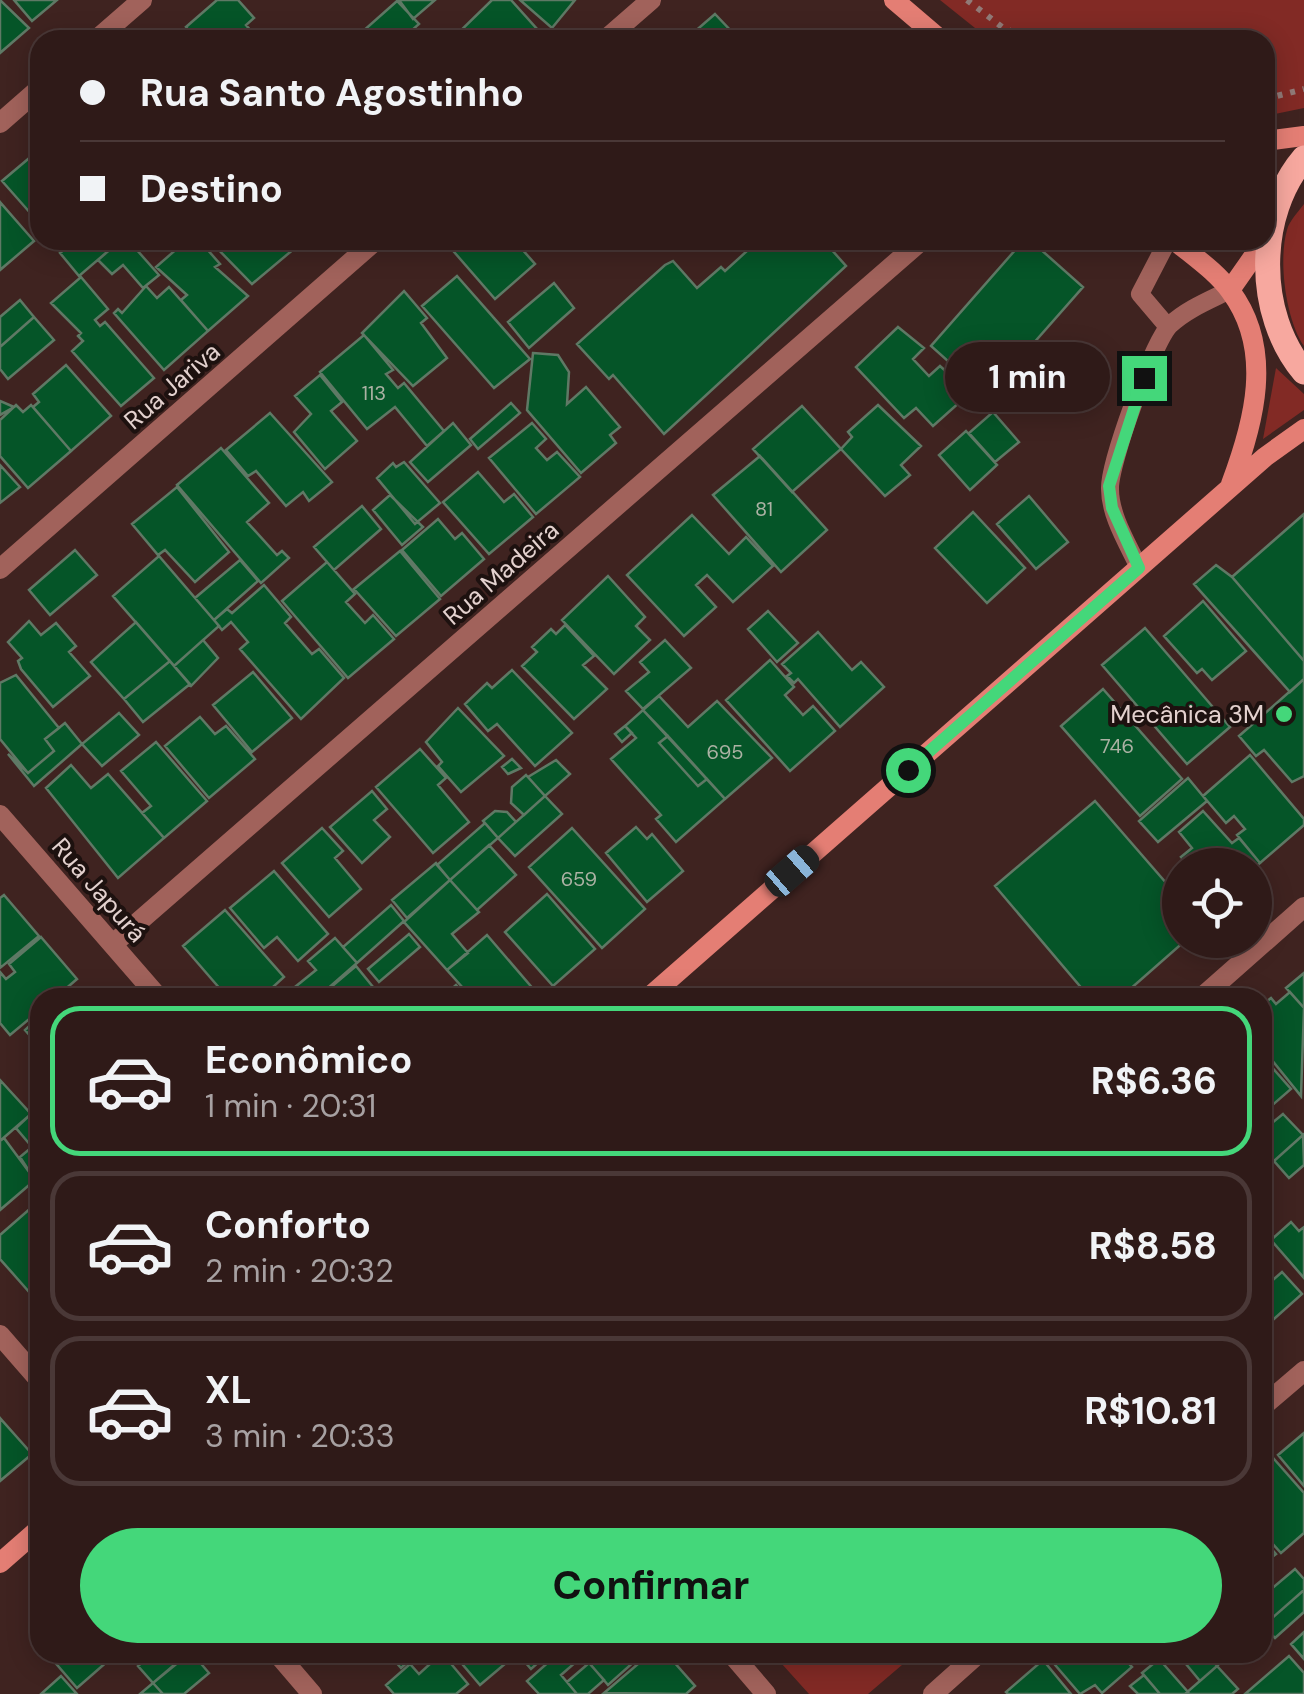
<!DOCTYPE html>
<html lang="pt">
<meta charset="utf-8">
<style>
:root{--surface:#2f1a18;--page:#3b2725;--text:#f1f3f6;--muted:#a7a1a2;--line:#4a3837;--accent:#44d77a}
body{margin:0;font-family:"DM Sans",sans-serif;background:var(--page);color:var(--text);height:100vh;display:flex;flex-direction:column;font-size:38px;white-space:nowrap}
*{box-sizing:border-box;margin:0}
p{font-size:32px;color:var(--muted)}
.icon{flex:none;width:55px;height:55px;fill:none;stroke:currentColor;stroke-width:2;stroke-linecap:round;stroke-linejoin:round}
.map{position:relative;flex:1;overflow:hidden}
.sheet{position:absolute;left:30px;top:988px;width:1242px;height:675px;display:flex;flex-direction:column;background:var(--surface);border-radius:30px;box-shadow:0 5px 25px #0003,0 0 0 2px var(--line)}
.sheet>*{flex:none}
.top-card{position:absolute;left:30px;top:30px;width:1245px;height:220px;border-radius:30px;box-shadow:0 5px 25px #0003,0 0 0 2px var(--line);display:grid;align-content:center;height:220px;padding:0 50px;background:var(--surface)}
.tools{position:absolute;left:1162px;top:848px;display:grid;gap:20px}
.tools a{display:grid;place-items:center;width:110px;height:110px;border-radius:50%;background:var(--surface);box-shadow:0 5px 25px #0003,0 0 0 2px var(--line);font-size:50px}
.end{position:absolute;width:45px;height:45px;margin:-22px;border:12px solid #44d77a;background:#111;box-shadow:0 0 0 5px #111}
.from{border-radius:50%}
.bubble{position:absolute;height:70px;border-radius:35px;background:var(--surface);box-shadow:0 5px 25px #0003,0 0 0 2px var(--line);font-size:32px;font-weight:700;line-height:70px;text-align:center}
.car{position:absolute;width:30px;height:60px;margin:-30px -15px;border-radius:12px;box-shadow:0 0 8px 2px #0007;background:linear-gradient(#222 24%,#8ab4d8 0 40%,#222 0 76%,#8ab4d8 0 86%,#222 0)}
.top-card b{display:flex;align-items:center;gap:35px;height:95px;font-size:38px}
.top-card b+b{border-top:2px solid var(--line)}
.top-card i{width:25px;height:25px;background:var(--text)}
ul{padding:18px 0 0;list-style:none}
li{display:flex;align-items:center;gap:30px;height:150px;margin:0 20px 15px;padding:0 30px;border:5px solid var(--line);border-radius:30px}
li div{flex:1}
li b{display:block;font-size:38px}
li em{font-style:normal;font-weight:700}
li.active{border-color:var(--accent)}
li>.icon{width:90px;height:90px;stroke-width:1.5}
.cta{display:flex;gap:20px;margin-top:auto;padding:20px 50px}
.cta a{flex:1;height:115px;border-radius:60px;background:var(--accent);color:#111;font-size:40px;font-weight:700;line-height:115px;text-align:center}
.map>svg:first-child{display:block}
.green{fill:#822a25}
.building{fill:#055528;stroke:#5f7965;stroke-width:2.5}
.lines{fill:none;stroke-linecap:round;stroke-linejoin:round}
.path{stroke:#917a77;stroke-width:6;stroke-dasharray:5 8;stroke-linecap:butt}
.service{stroke:#a1625b;stroke-width:18}
.minor{stroke:#a1625b;stroke-width:20}
.secondary{stroke:#e47e74;stroke-width:20}
.primary{stroke:#f7a89f;stroke-width:25}
.route{stroke:#44d77a;stroke-width:12}
.poi-dot{fill:#44d77a;stroke:#1d110f;stroke-width:4}
.labels{text-anchor:middle;dominant-baseline:central;stroke-width:8;stroke-linejoin:round;paint-order:stroke}
.number-label{font-size:20px;fill:#acb2a4}
.street-label{font-size:25px;fill:#e3d1ce;stroke:#1d110f}
.poi-label{font-size:25px;fill:#e3d1ce;stroke:#1d110f;text-anchor:end}
</style>
<div class="map">
<svg width="1304" height="1694" viewBox="0 0 1304 1694">
<rect width="100%" height="100%" fill="#3f2320"/>
<path class="green" d="M940,0H1304V108L1265,116V40H990Z
M1304,204V346C1286,320 1278,261 1287,230C1289,221 1299,211 1304,204Z
M1276,368L1304,394V410L1263,439Z
M772,1653H916L868,1694H809Z"/>
<path class="building" d="M0,0L29,28L0,53Z
M14,0H57L32,21Z
M217,0H238L254,18L246,25L259,40H197L186,27Z
M399,0H435L413,19Z
M492,0H511L537,29L524,40H451Z
M520,0H575L552,28Z
M397,1L419,24L401,40H353Z
M715,14L736,36L757,40H685Z
M186,30L194,40H174Z
M40,149V224L2,181Z
M0,202L34,241L0,270Z
M76,240H121L79,276L60,253Z
M121,240H128L159,275L143,288L123,265L112,274L98,260Z
M187,240H199L220,264L215,267L248,296L208,331L181,300L187,295L156,267Z
M209,240H288L295,248L252,284Z
M454,240H514L535,264L495,299L448,245Z
M759,240H823L846,266L664,434L613,375L609,379L577,344L665,265L673,261L697,288L721,267L725,271Z
M1024,240H1030L1083,287L987,396L931,346Z
M457,276L530,359L494,388L422,306Z
M81,277L108,309L95,320L100,326L105,322L154,378L121,406L72,351L83,341L78,336L81,333L51,303Z
M554,283L574,308L529,348L508,322Z
M146,286L157,298L169,287L208,331L164,370L114,313L118,309L122,313Z
M404,291L427,318L421,323L447,358L413,386L362,333Z
M20,300L34,317L0,347V317Z
M34,317L54,340L8,379L0,369V347Z
M898,327L924,348L913,359L929,376L940,366L970,393L933,426L916,408L904,418L856,367Z
M364,335L393,370L386,374L398,388L404,383L444,431L427,446L395,407L367,429L320,372Z
M533,353L558,355L569,372L567,404L586,387L620,427L610,435L616,443L581,473L527,410Z
M66,365L111,416L71,451L33,407L39,402L33,394Z
M320,375L342,402L331,411L357,441L325,469L294,432L311,414L295,396Z
M0,401L14,407L0,415Z
M511,403L520,413L478,449L470,439Z
M16,405L23,412L31,405L71,451L28,488L0,456V420Z
M878,405L921,446L901,465L910,475L885,496L841,449L852,437L848,432Z
M802,406L841,449L792,492L753,449Z
M993,412L1019,442L995,462L969,433Z
M270,413L332,482L309,501L303,492L286,506L256,471L248,476L226,450Z
M453,423L471,445L428,482L410,462Z
M532,423L546,439L536,448L547,460L557,452L580,477L536,514L489,458Z
M966,431L997,465L970,490L939,455Z
M221,448L269,503L247,522L277,555L282,551L289,558L261,583L177,485Z
M760,456L827,530L781,572L713,495Z
M404,462L440,503L415,524L377,478L393,463L396,467Z
M0,465L20,487L0,503Z
M478,472L504,502L514,494L533,517L489,554L443,502Z
M177,487L229,552L195,582L165,550L158,555L132,524Z
M390,495L423,527L402,545L373,510Z
M1029,496L1068,542L1036,569L997,524Z
M362,506L381,529L334,570L314,547Z
M973,512L1025,568L987,603L935,548Z
M1304,514V661L1232,577Z
M692,515L729,554L746,537L773,566L733,602L707,575L696,585L716,607L684,636L627,575Z
M438,519L455,539L462,533L484,559L441,596L402,550Z
M75,550L97,575L50,615L29,590Z
M400,551L440,599L396,636L354,589Z
M159,556L219,626L174,666L113,596Z
M240,560L258,581L214,620L195,598Z
M327,562L355,594L346,602L365,623L373,615L394,639L348,678L282,601Z
M1216,565L1232,577L1304,661V679L1290,692L1194,584Z
M608,576L645,617L636,626L650,640L614,674L562,620Z
M264,585L291,617L285,623L312,654L319,649L344,678L301,719L240,649L248,642L231,622L222,630L214,620L227,609L232,613Z
M1203,601L1246,651L1212,680L1202,669L1197,673L1164,636Z
M768,611L798,643L777,662L748,629Z
M29,621L41,635L56,623L76,646L69,652L90,676L53,707L21,669L18,661L22,658L8,642Z
M136,622L170,661L124,699L91,662Z
M565,625L594,656L583,665L607,689L574,719L522,666L537,652L532,647L551,629L556,634Z
M1145,628L1230,727L1187,764L1102,665Z
M818,632L852,670L861,662L884,687L840,727L798,679L794,683L787,676L791,673L782,664Z
M203,640L218,658L191,686L174,666Z
M665,640L691,668L643,709L626,691L649,672L640,662Z
M770,660L794,687L785,695L803,715L813,706L835,731L790,771L726,700Z
M170,661L190,684L143,722L124,699Z
M512,670L572,733L535,766L497,724L488,731L465,704L487,683L492,688Z
M253,672L292,718L252,752L213,705Z
M16,675L59,728L45,739L54,751L28,773L0,739V683Z
M1304,679V776L1292,782L1264,750L1256,756L1239,736Z
M1103,689L1182,779L1140,816L1061,726Z
M659,696L688,727L717,701L772,758L725,799L643,710Z
M458,708L504,756L461,792L438,766L442,762L426,742Z
M643,710L668,736L659,743L698,786L707,779L725,799L676,842L656,819L661,815L611,759L636,738L625,726Z
M119,713L139,735L102,766L82,744Z
M200,717L215,734L226,726L255,759L209,798L165,746Z
M65,723L82,744L34,786L8,754L28,773L54,751L45,739Z
M625,726L632,733L622,742L615,734Z
M668,736L707,779L698,786L659,743Z
M156,742L207,801L164,838L142,813L151,806L121,771Z
M420,749L446,778L438,785L469,822L433,853L376,787Z
M1250,755L1304,819V825L1260,863L1237,835L1245,829L1234,816L1226,823L1203,796Z
M512,759L521,768L508,774L502,767Z
M556,760L570,774L545,796L528,777Z
M71,765L91,788L108,774L164,838L118,878L46,788Z
M526,775L545,796L524,815L511,803L512,787Z
M1188,778L1207,801L1158,842L1139,821Z
M372,791L387,809L374,820L390,837L362,863L330,827Z
M545,796L562,814L515,856L498,838Z
M1095,801L1180,899V940H1186L1120,998H1090L995,886Z
M495,811L507,812L516,822L498,838L483,821Z
M1203,811L1232,843L1239,838L1260,863L1255,867L1188,865L1181,857L1192,848L1179,832Z
M485,823L498,838L450,880L437,865Z
M636,827L647,839L652,834L683,871L647,902L606,853Z
M322,828L343,851L335,858L361,889L329,917L282,863Z
M572,828L645,909L602,948L529,867Z
M489,845L516,875L477,910L450,880Z
M436,863L450,880L407,918L392,900Z
M274,871L328,934L298,961L277,937L264,948L230,908Z
M450,880L479,912L452,934L468,953L447,970L404,922Z
M547,894L595,949L553,986L505,932Z
M4,895L39,936L0,968V898Z
M391,905L404,921L357,963L343,947Z
M225,910L284,977L261,998H228L183,946Z
M409,934L420,947L379,982L368,969Z
M487,935L541,998H472L447,970Z
M41,937L77,979L55,998H40V1010L10,1035L0,1023V972L6,979L15,972L9,964Z
M335,938L357,963L317,998H305L295,987L316,970L308,961Z
M356,966L382,998H318Z
M1304,973V1008L1286,988Z
M456,985L467,998H441Z
M1290,992L1304,1008L1301,1096L1262,1048V1005L1271,998L1276,1004Z
M40,1016V1047L25,1030Z
M1262,1056L1291,1089L1262,1114Z
M0,1080L31,1114L0,1141Z
M31,1114L40,1125V1188L20,1157L32,1147L16,1128Z
M1283,1114L1303,1135L1274,1161L1262,1149V1131Z
M1303,1135L1304,1165L1289,1178L1274,1161Z
M4,1138L35,1180L0,1210V1141Z
M1262,1149L1274,1161L1262,1171Z
M40,1200V1284L30,1293L0,1259V1235Z
M1291,1222L1299,1231L1304,1227V1278L1271,1240Z
M1262,1267L1274,1279L1282,1272L1302,1294L1265,1327Z
M0,1418L32,1454L0,1481Z
M1304,1433V1486L1278,1455Z
M1274,1459L1304,1493V1533L1281,1553L1262,1532V1469Z
M1262,1538L1276,1554L1262,1565Z
M1295,1569L1304,1579V1590L1263,1626L1262,1597Z
M1304,1590V1612L1275,1638L1263,1626Z
M1304,1632V1659L1291,1644Z
M46,1652H103L109,1660L77,1688Z
M154,1652H185L187,1654L153,1683L138,1666Z
M191,1652L209,1673L184,1694H163L153,1683Z
M387,1652H419L401,1668Z
M452,1652H498L506,1663L480,1685Z
M502,1652H550L531,1669L518,1654L509,1661Z
M560,1652H567L576,1662L561,1675L577,1694H539L527,1681Z
M580,1652H645L608,1685Z
M652,1652H665L695,1686L686,1694L604,1693Z
M1044,1652H1118L1132,1667L1102,1693L1095,1685L1080,1694Z
M1176,1652H1206L1217,1666L1200,1681Z
M1206,1652H1232L1217,1666Z
M442,1653L468,1684L456,1694H394L386,1685L410,1664L419,1674Z
M1289,1656L1304,1673V1694H1245Z
M1159,1659L1188,1692L1185,1694H1160L1142,1673Z
M1043,1660L1071,1694H1008L1006,1692Z
M589,1663L604,1680L588,1694H577L567,1682Z
M1217,1666L1238,1689L1232,1694H1185Z
M1144,1675L1160,1694H1138L1130,1686Z
M61,1676L77,1694H41Z
M153,1683L163,1694H140Z"/>
<g class="lines">
<path class="path" d="M967,0L1002,27L1030,40
M1265,99L1304,89"/>
<path class="service" d="M1168,327L1140,294L1168,240
M1139,568C1128,544 1110,516 1110,489C1109,464 1153,342 1170,325C1187,309 1210,300 1230,290"/>
<path class="minor" d="M96,40L142,0
M605,40L651,0
M0,123L40,88
M0,569L376,240
M0,815L159,998
M113,944L922,240
M1201,998L1304,907
M0,1335L40,1381
M1262,1407L1304,1371
M276,1652L312,1694
M730,1652L766,1694
M933,1694L980,1652"/>
<path class="secondary" d="M894,0L941,40
M1265,141L1304,136
M1174,240C1193,256 1217,272 1231,292C1274,350 1254,423 1231,484
M1230,290L1265,240
M648,998L1265,457L1304,429
M0,1563L40,1528"/>
<path class="primary" d="M1304,158C1256,214 1255,314 1304,372"/>
</g>
<g class="lines">
<path class="route" d="M908,770L1139,568L1112,508L1109,486L1144,378"/>
</g>
<circle class="poi-dot" cx="1284" cy="714" r="10"/>
<g class="labels">
<g class="number-label">
<text x="374" y="393">113</text>
<text x="764" y="509">81</text>
<text x="1117" y="746">746</text>
<text x="725" y="752">695</text>
<text x="579" y="879">659</text>
</g>
<g class="street-label">
<text transform="translate(172 386) rotate(-41)">Rua Jariva</text>
<text transform="translate(501 573) rotate(-41)">Rua Madeira</text>
<text transform="translate(99 890) rotate(49)">Rua Japurá</text>
</g>
<g class="poi-label">
<text x="1264" y="714">Mecânica 3M</text>
</g>
</g>
</svg>
<div class="tools">
<a><svg class="icon" aria-label="locate" viewBox="0 0 24 24"><circle cx="12" cy="12" r="6"/><path d="M12 2v4M12 18v4M2 12h4M18 12h4"/></svg></a>
</div>
<i class="end from" style="left:908px;top:770px"></i>
<i class="end" style="left:1144px;top:378px"></i>
<div class="bubble" style="left:945px;top:342px;width:165px">1 min</div>
<i class="car" style="left:792px;top:871px;rotate:49deg"></i>
<div class="top-card">
<b><i class="from"></i>Rua Santo Agostinho</b>
<b><i></i>Destino</b>
</div>
<section class="sheet">
<ul>
<li class="active"><svg class="icon" aria-label="car" viewBox="0 0 24 24"><path d="M5 17H2v-5l4-1 3-4h7l3 4 3 1v5h-3M9 17h6M6 11h13"/><circle cx="7" cy="17" r="2"/><circle cx="17" cy="17" r="2"/></svg><div><b>Econômico</b><p>1 min · 20:31</p></div><em>R$6.36</em></li>
<li><svg class="icon" aria-label="car" viewBox="0 0 24 24"><path d="M5 17H2v-5l4-1 3-4h7l3 4 3 1v5h-3M9 17h6M6 11h13"/><circle cx="7" cy="17" r="2"/><circle cx="17" cy="17" r="2"/></svg><div><b>Conforto</b><p>2 min · 20:32</p></div><em>R$8.58</em></li>
<li><svg class="icon" aria-label="car" viewBox="0 0 24 24"><path d="M5 17H2v-5l4-1 3-4h7l3 4 3 1v5h-3M9 17h6M6 11h13"/><circle cx="7" cy="17" r="2"/><circle cx="17" cy="17" r="2"/></svg><div><b>XL</b><p>3 min · 20:33</p></div><em>R$10.81</em></li>
</ul>
<div class="cta"><a>Confirmar</a></div>
</section>
</div>
